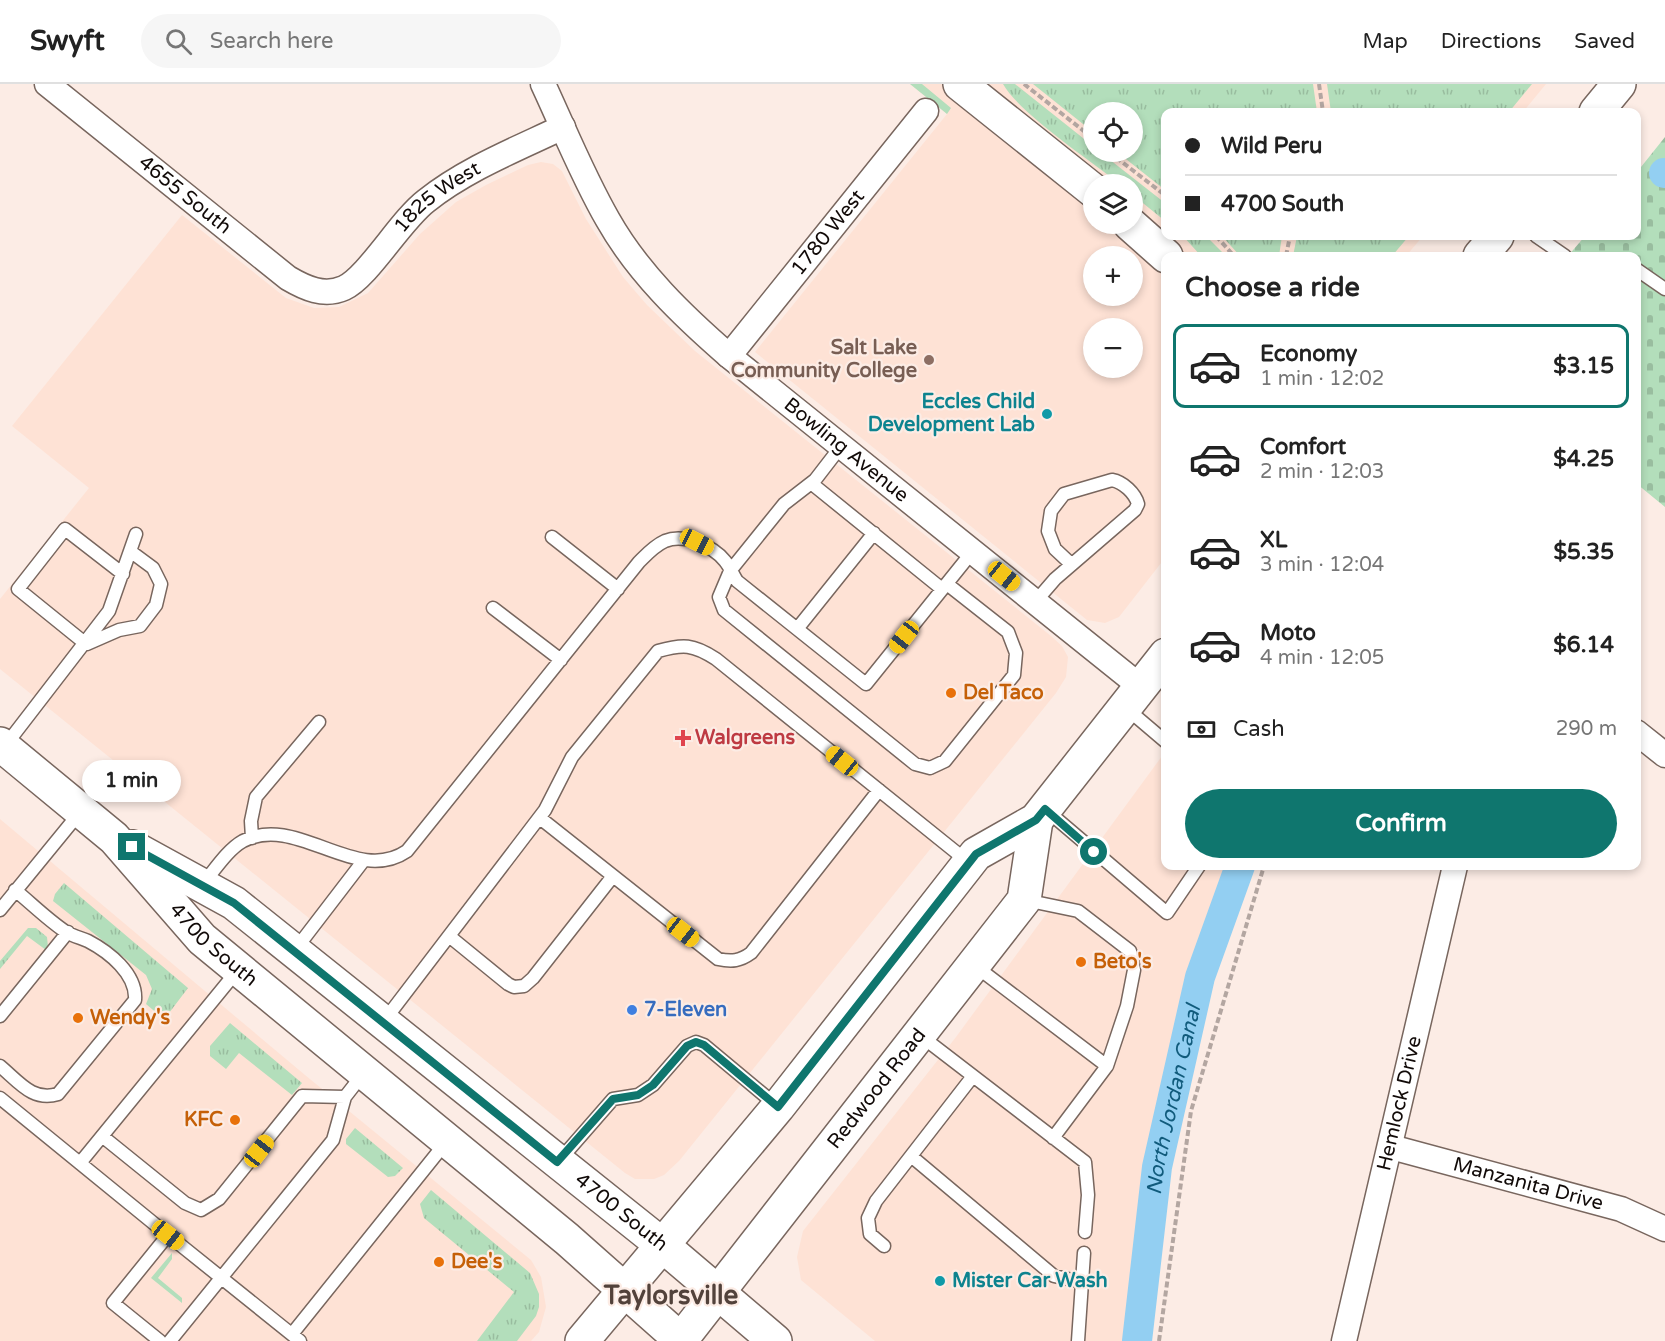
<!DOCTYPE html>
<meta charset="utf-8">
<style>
:root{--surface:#fff;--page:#f6f6f6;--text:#222;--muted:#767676;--line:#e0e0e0;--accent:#0f766e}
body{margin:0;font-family:"Varela Round",sans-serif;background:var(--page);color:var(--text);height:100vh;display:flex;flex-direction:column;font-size:22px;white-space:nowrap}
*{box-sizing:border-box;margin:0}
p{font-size:20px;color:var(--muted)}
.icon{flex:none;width:33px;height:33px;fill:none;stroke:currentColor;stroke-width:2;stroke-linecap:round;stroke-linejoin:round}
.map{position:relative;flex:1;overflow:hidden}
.panel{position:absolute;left:1161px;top:168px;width:480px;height:618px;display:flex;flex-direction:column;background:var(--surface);border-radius:12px;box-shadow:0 3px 9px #0003}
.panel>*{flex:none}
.banner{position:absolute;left:1161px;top:24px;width:480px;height:132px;border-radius:12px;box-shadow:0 3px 9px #0003;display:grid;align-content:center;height:132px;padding:0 24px;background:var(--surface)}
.fabs{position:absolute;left:1083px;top:18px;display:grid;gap:12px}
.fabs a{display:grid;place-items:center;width:60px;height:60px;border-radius:50%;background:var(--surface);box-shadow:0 3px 9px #0003;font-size:30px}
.end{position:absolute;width:27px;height:27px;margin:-14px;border:8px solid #0f766e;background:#fff;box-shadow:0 0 0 3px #fff}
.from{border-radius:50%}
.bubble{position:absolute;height:42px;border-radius:21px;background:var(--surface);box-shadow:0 3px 9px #0003;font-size:20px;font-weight:800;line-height:42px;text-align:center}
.car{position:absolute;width:18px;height:36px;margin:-18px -9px;border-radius:8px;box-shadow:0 0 4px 2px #0007;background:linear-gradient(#f5c518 24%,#345 0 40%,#f5c518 0 76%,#345 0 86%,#f5c518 0)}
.banner b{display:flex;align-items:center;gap:21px;height:57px;font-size:22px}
.banner b+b{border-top:2px solid var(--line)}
.banner i{width:15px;height:15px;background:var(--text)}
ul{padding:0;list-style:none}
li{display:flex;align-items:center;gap:18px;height:84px;margin:0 12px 9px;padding:0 12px;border:3px solid transparent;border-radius:12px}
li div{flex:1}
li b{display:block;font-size:22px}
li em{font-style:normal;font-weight:800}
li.selected{border-color:var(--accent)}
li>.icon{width:54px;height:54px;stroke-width:1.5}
h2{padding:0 24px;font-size:27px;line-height:72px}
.pay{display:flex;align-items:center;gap:15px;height:66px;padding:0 24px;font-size:22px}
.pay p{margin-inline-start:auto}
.action{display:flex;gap:12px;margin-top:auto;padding:12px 24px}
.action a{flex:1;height:69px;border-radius:36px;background:var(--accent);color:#fff;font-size:24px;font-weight:800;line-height:69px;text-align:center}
header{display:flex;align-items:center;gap:36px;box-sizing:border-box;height:84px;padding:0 30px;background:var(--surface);border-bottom:2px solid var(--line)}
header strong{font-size:28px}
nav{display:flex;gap:33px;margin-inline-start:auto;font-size:21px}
.search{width:420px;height:54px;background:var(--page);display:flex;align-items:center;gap:15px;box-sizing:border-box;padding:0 21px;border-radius:33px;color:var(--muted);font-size:22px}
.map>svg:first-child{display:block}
.built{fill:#fee2d5;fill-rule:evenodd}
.grass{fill:url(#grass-tufts)}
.cemetery{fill:url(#cemetery-stones)}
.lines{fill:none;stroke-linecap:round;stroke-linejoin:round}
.canal{stroke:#93cff2;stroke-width:30}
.lane-casing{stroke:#78665e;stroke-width:15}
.street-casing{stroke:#78665e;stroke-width:27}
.secondary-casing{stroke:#78665e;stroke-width:36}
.primary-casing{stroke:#78665e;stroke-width:36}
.path{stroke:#b3a6a1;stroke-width:4;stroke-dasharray:6 3;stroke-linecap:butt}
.lane{stroke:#fff;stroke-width:12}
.street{stroke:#fff;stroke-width:24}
.secondary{stroke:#fff;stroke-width:33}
.primary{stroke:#fff;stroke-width:33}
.route{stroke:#0f766e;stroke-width:8}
.education-dot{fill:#8d6e63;stroke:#fcece5;stroke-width:2}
.culture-dot{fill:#0f9aa8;stroke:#fcece5;stroke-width:2}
.food-dot{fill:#e8710a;stroke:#fcece5;stroke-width:2}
.health-dot{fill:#e0444e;stroke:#fcece5;stroke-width:2}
.shop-dot{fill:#3f7fe0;stroke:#fcece5;stroke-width:2}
.labels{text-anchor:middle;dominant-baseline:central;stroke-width:4.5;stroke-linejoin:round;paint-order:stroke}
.street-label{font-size:20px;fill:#110a08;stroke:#fcece5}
.education-label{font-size:20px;font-weight:bold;fill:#785e54;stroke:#fcece5;text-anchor:end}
.culture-label{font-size:20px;font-weight:bold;fill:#0d838f;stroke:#fcece5;text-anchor:end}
.food-label{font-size:20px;font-weight:bold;fill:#c56008;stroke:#fcece5;text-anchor:start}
.health-label{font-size:20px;font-weight:bold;fill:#be3a42;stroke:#fcece5;text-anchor:start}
.shop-label{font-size:20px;font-weight:bold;fill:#366cbe;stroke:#fcece5;text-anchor:start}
.water-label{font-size:21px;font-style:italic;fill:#115b7c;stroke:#fcece5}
.district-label{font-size:26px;font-weight:bold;fill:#52423b;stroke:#fcece5}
</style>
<header>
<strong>Swyft</strong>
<div class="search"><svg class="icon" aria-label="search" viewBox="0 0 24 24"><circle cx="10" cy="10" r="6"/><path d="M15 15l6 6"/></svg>Search here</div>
<nav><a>Map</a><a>Directions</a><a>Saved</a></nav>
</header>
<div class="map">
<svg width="1665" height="1257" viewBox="0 0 1665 1257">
<defs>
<pattern id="grass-tufts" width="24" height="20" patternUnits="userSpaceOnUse" patternTransform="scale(1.5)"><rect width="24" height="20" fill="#b3debb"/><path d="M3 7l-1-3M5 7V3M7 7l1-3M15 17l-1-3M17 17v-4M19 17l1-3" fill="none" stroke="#99bd9f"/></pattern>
<pattern id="cemetery-stones" width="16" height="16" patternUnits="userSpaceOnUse" patternTransform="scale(1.5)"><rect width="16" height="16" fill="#b3debb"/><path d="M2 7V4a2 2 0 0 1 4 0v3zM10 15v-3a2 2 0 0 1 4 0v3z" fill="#99bd9f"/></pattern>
</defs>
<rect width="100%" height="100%" fill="#fcece5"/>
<path class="built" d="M910,0H1546L1523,28H1166V152H1423L1406,172H1166L1165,474L1119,533L1105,539L1087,536L755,268L947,30ZM1094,28H1132V68H1094ZM1094,100H1132V140H1094ZM1094,172H1132V212H1094ZM1094,244H1132V284H1094Z
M541,78L553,80L562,87L586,135L623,193L647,221L695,267L1051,552L1062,562L1068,573L1066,593L1056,609L679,1077L664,1091L654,1095H635L625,1089L0,585V515L89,404L12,342L182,131L286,214L314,224L339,223L368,209L420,150L456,118L486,101L528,81Z
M1165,668L1166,782H1230L1190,888L1148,1074L1124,1257H875L801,1196L797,1173L803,1147L956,953Z
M0,735L305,991L531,1176L541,1193L546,1223L539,1248L531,1257H0Z"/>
<path class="grass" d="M910,0H922L951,24L947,30Z
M1003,0H1015L1093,62L1094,68H1100L1165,119V137L1133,111L1132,100H1120C1091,77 1019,29 1003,0Z
M1033,0H1313L1317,28H1166L1165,106L1117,68H1132V28H1094L1093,48Z
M1327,0H1532L1509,28H1331Z
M1183,152H1206L1226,172H1201Z
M1222,152H1282L1279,172H1240Z
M1297,152H1409L1392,172H1293Z
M64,799L188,904L169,929L159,931L146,920L152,905L146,891L53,817L55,810Z
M28,844H36L47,853L48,863L46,866L27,852L0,885V877Z
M230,939L302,999L292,1011L239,969L226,985L210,972V962Z
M355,1044L403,1084L395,1092L388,1093L346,1060V1055Z
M431,1106L530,1189L539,1210V1223L536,1232L517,1257H477L514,1208L424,1134L420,1120Z
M172,1169V1175L158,1194L182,1214V1219L151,1194Z"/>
<path class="cemetery" d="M1665,53V423L1637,400L1636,172H1568L1585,152H1636L1637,88Z"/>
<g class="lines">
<g class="canal">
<path d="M1664,89H1665"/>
<path id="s1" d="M1137,1257L1157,1083L1200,893L1240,782"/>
</g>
<defs>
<path id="lane" d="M1536,152L1565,172
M1636,185L1665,205
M842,361L815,396L784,420L730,487L719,513L724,526L915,680L930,684L945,677L1014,591L1016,569L1008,548L947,500
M811,399L942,505
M552,453L618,505
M1036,517L1055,495L1135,426L1138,420C1135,409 1123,398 1112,396L1064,410L1051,427L1048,447L1055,465L1071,480
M493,524L561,576
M797,545L874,449
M86,560L18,505L65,445L123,490
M87,560L119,546L140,542L156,521L161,500L153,484L130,467
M1126,624L1166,658
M5,662L109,527L136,450
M1045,725L1167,829L1199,782
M540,734L718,875C732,878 740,877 751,869L879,706
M252,754L251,737L256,713L319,638
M202,801C214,787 227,766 243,757C297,729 356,802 407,767L639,478C647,470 654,462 665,457C684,449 713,462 725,477C730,483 733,491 737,497L866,600L973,467
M1025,816L1078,827L1130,867L1134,886L1127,922L1107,982L1053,1054
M0,826L81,727
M449,852L508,900L514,903L524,902L533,894L613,792
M295,866L364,776
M974,881L1107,982
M0,932L68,848
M384,937L545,726L572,673L658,567C683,560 693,560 716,575L967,777
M921,952L1085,1078L1088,1111L1085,1148
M0,982C19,998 33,1018 58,1010L135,916C137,890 109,868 88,857C81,854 73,852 66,848C48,836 32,820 15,806
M0,1014L168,1151L113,1219L160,1257
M102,1052L185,1119L201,1126L219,1115L302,1012L345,1013
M911,1072L1054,1192L1082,1198
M558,1078L613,1015L638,1011L653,1001L687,962L696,958L704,961L776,1021
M80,1079L237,887
M168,1151L300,1257
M884,1162L870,1150L868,1134L876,1117L973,992
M292,1250L447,1057
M170,1257L333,1056L345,1013L363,990
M1078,1257L1084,1169"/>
<g id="street">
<path id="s2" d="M47,0L288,194C305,204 324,213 344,204C368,193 400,137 426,117C466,85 517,65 563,43"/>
<path id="s3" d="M543,0C564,45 583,93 608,136C638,189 683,232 729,272L1141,603"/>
<path id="s4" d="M729,272L926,27"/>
<path d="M1636,648L1665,671"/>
<path id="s5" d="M1391,1063L1621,1125L1665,1145"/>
<path id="s6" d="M1344,1257L1455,782"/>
</g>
<path id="secondary" d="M960,0L1094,107
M1130,140L1166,172"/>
<g id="primary">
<path d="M1596,28L1619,0"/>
<path d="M1480,172L1497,152"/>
<path id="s7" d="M0,660L114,754L202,855L567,1155L682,1257"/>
<path id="s8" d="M132,763L234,819L661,1160L775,1257"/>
<path d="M582,1257L778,1023L976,770L1036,736L1166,571"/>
<path id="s9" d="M680,1257L1024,816L1036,736"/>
</g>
</defs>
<use href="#lane" class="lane-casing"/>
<use href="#street" class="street-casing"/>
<use href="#secondary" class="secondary-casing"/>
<use href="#primary" class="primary-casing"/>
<path class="path" d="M1024,0L1094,55
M1319,0L1323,28
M1109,68L1166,112
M1216,152L1234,172
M1286,172L1290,152
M1159,1257L1191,1027L1264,782"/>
<use href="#lane" class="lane"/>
<use href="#street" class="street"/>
<use href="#secondary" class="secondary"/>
<use href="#primary" class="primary"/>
</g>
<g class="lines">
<path class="route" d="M132,763L234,819L557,1078L613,1015L638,1011L653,1001L687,962L696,958L704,961L778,1023L976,770L1036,736L1045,725L1094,768"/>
</g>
<circle class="education-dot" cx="929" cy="276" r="6"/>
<g class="culture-dot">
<circle cx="1047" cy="330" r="6"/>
<circle cx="940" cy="1197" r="6"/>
</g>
<g class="food-dot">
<circle cx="951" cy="609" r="6"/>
<circle cx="1081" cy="878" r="6"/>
<circle cx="78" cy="934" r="6"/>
<circle cx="235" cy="1036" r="6"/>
<circle cx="439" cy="1178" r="6"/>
</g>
<path class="health-dot" d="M680 645h6v6h6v6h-6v6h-6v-6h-6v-6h6z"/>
<circle class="shop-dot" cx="632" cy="926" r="6"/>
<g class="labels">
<g class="street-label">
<text stroke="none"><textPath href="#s2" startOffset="177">4655 South</textPath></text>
<text stroke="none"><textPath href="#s2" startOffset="500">1825 West</textPath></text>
<text stroke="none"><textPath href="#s4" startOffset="158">1780 West</textPath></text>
<text stroke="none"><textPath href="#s3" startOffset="484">Bowling Avenue</textPath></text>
<text stroke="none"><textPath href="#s7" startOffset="294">4700 South</textPath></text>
<text stroke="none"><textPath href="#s9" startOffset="320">Redwood Road</textPath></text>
<text stroke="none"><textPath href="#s6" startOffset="244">Hemlock Drive</textPath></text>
<text stroke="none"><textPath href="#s5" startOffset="142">Manzanita Drive</textPath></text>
<text stroke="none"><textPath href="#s8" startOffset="612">4700 South</textPath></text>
</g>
<g class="education-label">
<text x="917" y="264">Salt Lake<tspan x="917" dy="23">Community College</tspan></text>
</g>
<g class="culture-label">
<text x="1035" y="318">Eccles Child<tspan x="1035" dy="23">Development Lab</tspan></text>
<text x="952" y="1197" text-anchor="start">Mister Car Wash</text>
</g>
<g class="food-label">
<text x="963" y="609">Del Taco</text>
<text x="1093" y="878">Beto's</text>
<text x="90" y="934">Wendy's</text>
<text x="223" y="1036" text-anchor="end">KFC</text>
<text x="451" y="1178">Dee's</text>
</g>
<g class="health-label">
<text x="695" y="654">Walgreens</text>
</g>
<g class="shop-label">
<text x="644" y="926">7-Eleven</text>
</g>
<g class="water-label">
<text stroke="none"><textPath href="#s1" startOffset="244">North Jordan Canal</textPath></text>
</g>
<g class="district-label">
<text x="671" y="1211">Taylorsville</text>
</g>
</g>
</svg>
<div class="fabs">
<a><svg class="icon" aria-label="locate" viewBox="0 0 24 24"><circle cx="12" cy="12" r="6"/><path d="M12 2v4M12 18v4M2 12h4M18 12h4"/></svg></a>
<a><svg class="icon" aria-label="layers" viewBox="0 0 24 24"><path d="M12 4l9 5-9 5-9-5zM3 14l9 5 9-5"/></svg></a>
<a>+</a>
<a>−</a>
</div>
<i class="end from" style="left:1094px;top:768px"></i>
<i class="end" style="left:132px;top:763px"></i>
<div class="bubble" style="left:82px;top:676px;width:99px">1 min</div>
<i class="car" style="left:697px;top:458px;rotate:117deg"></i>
<i class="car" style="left:1004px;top:492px;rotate:129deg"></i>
<i class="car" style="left:904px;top:553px;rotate:218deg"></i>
<i class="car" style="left:842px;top:677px;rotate:309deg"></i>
<i class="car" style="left:683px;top:848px;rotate:128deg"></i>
<i class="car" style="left:259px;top:1067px;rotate:38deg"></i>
<i class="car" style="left:168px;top:1151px;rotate:128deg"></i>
<div class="banner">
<b><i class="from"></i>Wild Peru</b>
<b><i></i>4700 South</b>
</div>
<section class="panel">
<h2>Choose a ride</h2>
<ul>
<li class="selected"><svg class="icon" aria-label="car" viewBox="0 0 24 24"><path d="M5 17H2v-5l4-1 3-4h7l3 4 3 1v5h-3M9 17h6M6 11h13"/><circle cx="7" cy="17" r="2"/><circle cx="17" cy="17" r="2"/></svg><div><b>Economy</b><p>1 min · 12:02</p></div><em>$3.15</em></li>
<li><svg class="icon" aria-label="car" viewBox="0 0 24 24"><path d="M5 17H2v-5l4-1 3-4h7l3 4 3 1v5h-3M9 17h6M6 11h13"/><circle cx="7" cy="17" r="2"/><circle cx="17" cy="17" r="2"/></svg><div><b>Comfort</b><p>2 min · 12:03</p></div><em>$4.25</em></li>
<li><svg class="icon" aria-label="car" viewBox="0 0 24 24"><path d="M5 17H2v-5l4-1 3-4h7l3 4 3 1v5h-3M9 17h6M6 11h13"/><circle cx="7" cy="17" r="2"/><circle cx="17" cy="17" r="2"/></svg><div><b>XL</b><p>3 min · 12:04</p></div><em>$5.35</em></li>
<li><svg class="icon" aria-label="car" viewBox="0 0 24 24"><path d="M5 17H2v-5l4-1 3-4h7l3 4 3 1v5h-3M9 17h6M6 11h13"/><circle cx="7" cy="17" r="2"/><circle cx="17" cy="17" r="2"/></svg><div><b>Moto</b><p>4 min · 12:05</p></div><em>$6.14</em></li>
</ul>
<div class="pay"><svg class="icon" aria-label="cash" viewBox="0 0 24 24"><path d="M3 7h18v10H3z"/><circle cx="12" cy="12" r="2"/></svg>Cash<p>290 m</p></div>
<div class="action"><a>Confirm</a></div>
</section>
</div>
